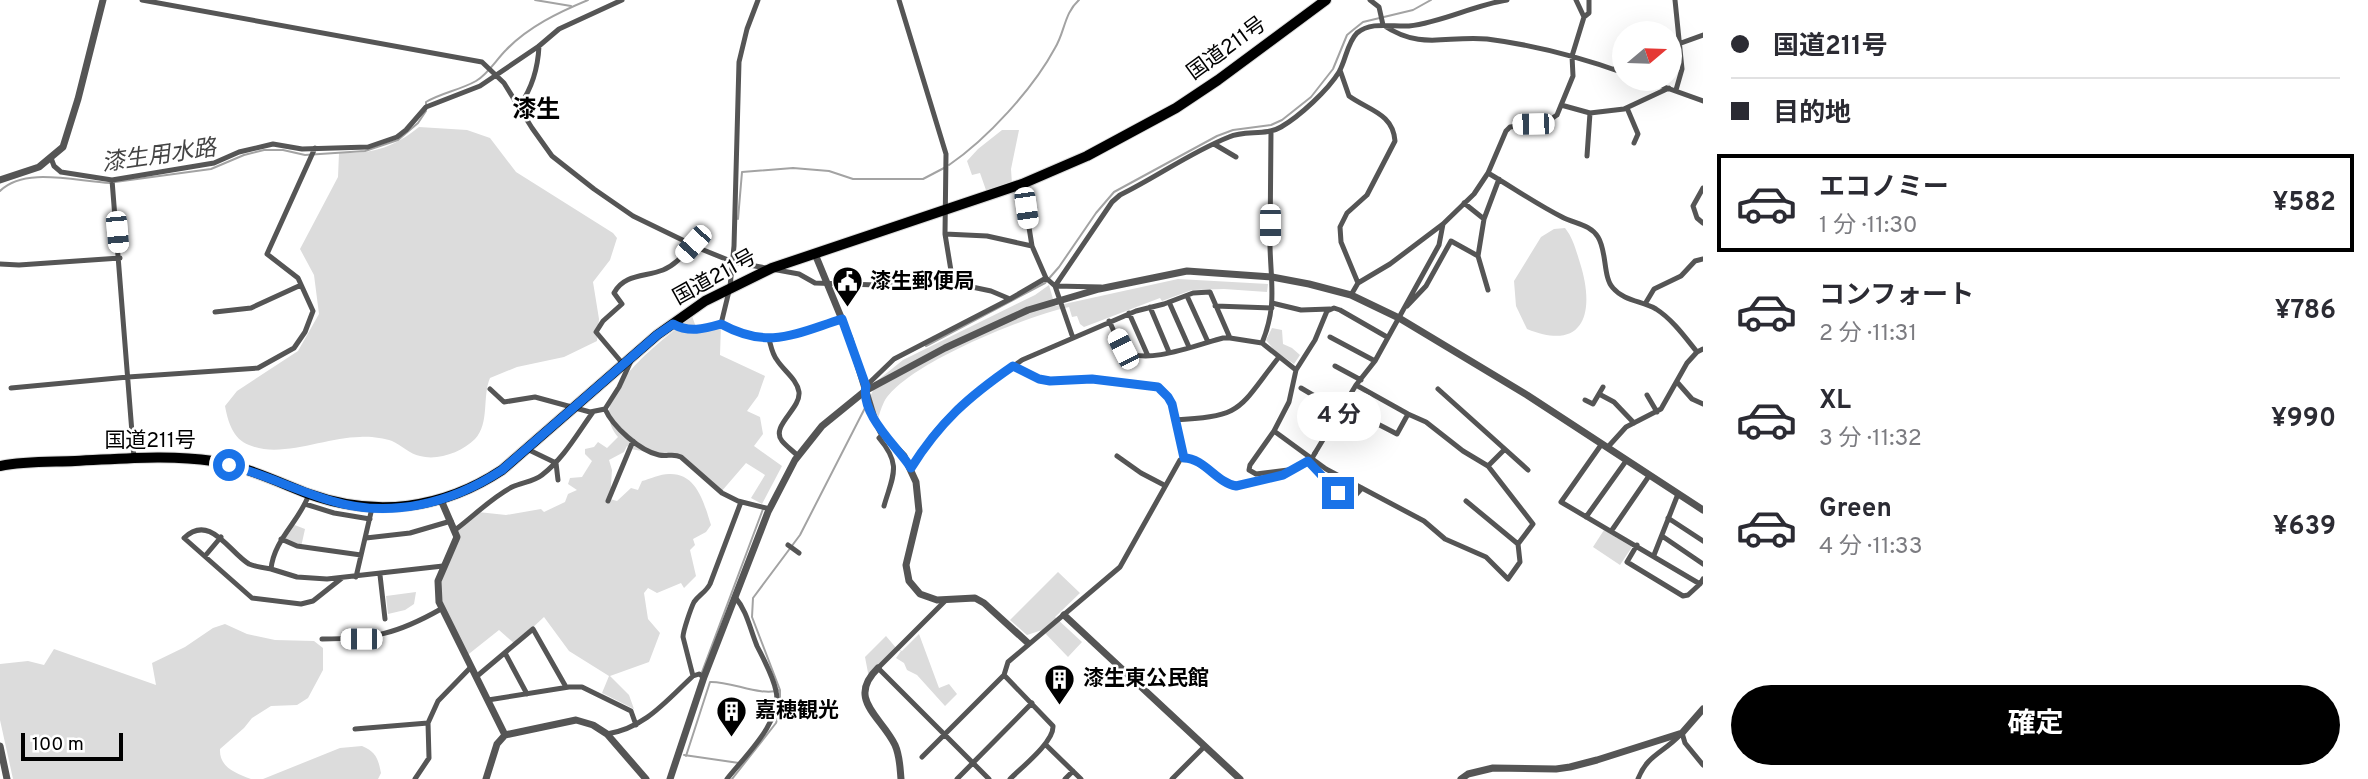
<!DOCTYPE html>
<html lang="ja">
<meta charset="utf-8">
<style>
:root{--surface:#fff;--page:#f2f2f3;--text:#2b2b33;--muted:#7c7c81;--line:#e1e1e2;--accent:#000}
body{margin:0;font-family:Overpass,"Noto Sans JP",sans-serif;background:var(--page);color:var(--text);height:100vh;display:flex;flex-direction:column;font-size:26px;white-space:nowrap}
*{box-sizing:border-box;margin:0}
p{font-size:23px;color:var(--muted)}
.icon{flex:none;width:38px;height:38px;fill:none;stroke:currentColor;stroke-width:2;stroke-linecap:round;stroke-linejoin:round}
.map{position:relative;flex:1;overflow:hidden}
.panel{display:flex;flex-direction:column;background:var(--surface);width:665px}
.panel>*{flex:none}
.banner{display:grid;align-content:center;height:154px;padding:0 28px;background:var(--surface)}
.needle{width:46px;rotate:71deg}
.buttons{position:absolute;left:1612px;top:21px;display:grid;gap:14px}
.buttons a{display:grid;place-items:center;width:70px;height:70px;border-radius:50%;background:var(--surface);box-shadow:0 7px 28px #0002;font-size:35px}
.scale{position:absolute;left:21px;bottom:18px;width:102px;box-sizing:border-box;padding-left:7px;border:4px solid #000;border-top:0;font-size:19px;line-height:24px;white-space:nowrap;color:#000;-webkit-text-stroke:5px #fff;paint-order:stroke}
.end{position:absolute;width:32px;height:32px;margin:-16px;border:9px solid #1a73e8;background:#fff;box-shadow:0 0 0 4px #fff}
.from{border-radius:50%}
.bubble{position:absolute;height:49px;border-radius:24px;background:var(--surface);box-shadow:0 7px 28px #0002;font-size:23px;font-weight:700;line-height:49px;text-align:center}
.car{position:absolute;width:21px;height:42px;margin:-21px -10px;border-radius:9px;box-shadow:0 0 5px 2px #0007;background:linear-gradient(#fff 24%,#345 0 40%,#fff 0 76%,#345 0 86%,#fff 0)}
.banner b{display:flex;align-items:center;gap:24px;height:66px;font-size:26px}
.banner b+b{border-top:2px solid var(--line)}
.banner i{width:18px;height:18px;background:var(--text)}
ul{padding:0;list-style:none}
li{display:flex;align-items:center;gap:21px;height:98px;margin:0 14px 10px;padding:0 14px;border:4px solid transparent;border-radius:0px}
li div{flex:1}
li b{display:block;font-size:26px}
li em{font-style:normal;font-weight:700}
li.on{border-color:var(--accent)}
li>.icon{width:63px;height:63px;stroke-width:1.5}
.button{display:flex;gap:14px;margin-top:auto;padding:14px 28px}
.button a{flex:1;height:80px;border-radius:42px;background:var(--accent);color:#fff;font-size:28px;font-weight:700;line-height:80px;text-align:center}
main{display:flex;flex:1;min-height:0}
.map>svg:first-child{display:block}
.green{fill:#dcdcdc}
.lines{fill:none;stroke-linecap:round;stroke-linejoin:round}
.stream{stroke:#a3a3a3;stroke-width:2}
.trunk-casing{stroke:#dbdbdb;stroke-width:12}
.minor{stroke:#555;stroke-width:5}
.tertiary{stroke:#555;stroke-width:7}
.trunk{stroke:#000;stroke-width:10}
.minor-bridge{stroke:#555;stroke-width:5}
.route{stroke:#1a73e8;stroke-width:9}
.labels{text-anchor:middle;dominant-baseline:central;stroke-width:5;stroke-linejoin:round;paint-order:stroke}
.street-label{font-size:21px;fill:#000;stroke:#fff}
.poi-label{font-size:21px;font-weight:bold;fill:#000;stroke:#fff;text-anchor:start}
.water-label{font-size:23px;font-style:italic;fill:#444;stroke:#fff}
.quarter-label{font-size:24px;font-weight:bold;fill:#000;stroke:#fff}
</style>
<main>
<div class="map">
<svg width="1703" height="779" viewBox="0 0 1703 779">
<rect width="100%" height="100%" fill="#fff"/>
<path class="green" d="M419,127L467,130L490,138L516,172L613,233L617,238L610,260L593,282L599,319L597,341L564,357L517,367L490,378C482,396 490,423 475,439C462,452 438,461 420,456C410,454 401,445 392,441C383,438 369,436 360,437C326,437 281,459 249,445C233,439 228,422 225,406L237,391L298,351L319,314L314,275L300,249L338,177L339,153C372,154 393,148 419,127Z
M1002,130H1019L1011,169L1012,184L987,193L980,173L972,175L967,161L978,149Z
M1565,228C1573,238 1576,250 1580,263C1595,310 1586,353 1527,329L1516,306L1514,281L1541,237L1554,229Z
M1178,279L1268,284L1267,292L1224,289L1192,290L1162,301L1160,298L1084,327L1080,324L1077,316L1072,317L1069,307C1027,316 905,364 884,402C881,408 879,415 877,422L869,399L878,380L903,360L1035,295L1049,285L1055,306Z
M692,316L697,330L721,324L720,355L765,376L758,396L747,411L760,417L763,434L754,446L782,466L762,504L751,498L765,475L746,463L721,492L680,457L630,449L627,446L624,452L609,460L612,470L610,499L617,501L631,488L638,490L642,481C650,479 660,474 669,474C697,473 704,503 711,525L706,532L693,539L695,545L690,550L696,576L684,588L681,583L657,593L648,588L644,593L648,619L660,633L649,662L610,676L629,695L634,709L602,693L609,676L569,651L544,617L515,644L499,630L465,657C454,635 433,607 438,581C442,562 456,550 455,530L478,512L506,515L541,509L544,512L565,502L568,494L577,490L568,484L570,478L582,477L592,461L585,454V449L594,447L598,442L607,448L618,437C582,395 665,339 692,316Z
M1272,328L1282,330L1283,344L1292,348L1300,355L1294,364L1275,351L1266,340Z
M292,524L305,529L301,547L281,539Z
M1604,530L1632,547L1620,565L1593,547Z
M1058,572L1080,593L1055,617L1082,642L1068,657L1042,630L1027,635L1010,620Z
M416,592L414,604L405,610L388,614L386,596Z
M225,624L247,634L275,640L314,641L323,648V670L308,698L297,705L271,706L252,718L244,728L220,749C219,767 235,773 251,779H13L0,720V664L28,661L44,665L54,649L156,685L152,663L185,647L213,628Z
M919,634L939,688L949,684L957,694L945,706L917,675L907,670L904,663L896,658L901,651L896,650L869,678L865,657L886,636L897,649L902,651Z
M362,746C376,752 378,758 381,773L378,779H263L340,748Z"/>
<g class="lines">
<path class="stream" d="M535,0L571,6
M426,105V102C441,93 460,90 476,81C488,74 496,60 506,50C528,27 559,12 588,0
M949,165C987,139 1033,89 1055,48C1065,32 1064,13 1079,0
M115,182L211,169L244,155L264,150H283L305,155L365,151L398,140L418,123L426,111
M0,191C25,166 78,182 110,183
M738,219L742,172L793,168L829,171L853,179H923L944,168
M926,346L1045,283L1059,267L1096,213L1114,192L1217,136L1233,130L1271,125L1282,120L1311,97L1333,69L1347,35L1353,30L1363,22L1413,10L1431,0
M702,672L763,509
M684,755L739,763
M686,756L710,682C731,681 761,697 780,690
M732,779L776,723L780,710V690L752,617L753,598L800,535L867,404"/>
<defs>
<path id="trunk" d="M0,466C24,461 50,462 75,461C120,459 168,454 213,461C247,467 278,482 309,494C376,518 443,509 502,470L657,335L705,301L772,268L1022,184L1087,156L1176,108L1218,80L1326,0"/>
</defs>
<use href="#trunk" class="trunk-casing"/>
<path class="minor" d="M142,0L482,62L504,83L532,128L552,156L594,189L633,216L701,249L733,262L799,274L815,283L908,286L953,283L991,291L1010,299
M899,0L946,154L945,234L953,283
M1370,0L1379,7L1383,25C1422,51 1446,35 1487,39C1534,45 1580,57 1624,73
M1675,0L1682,69L1676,90
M1584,17L1589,13V0
M1670,47L1703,35
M1615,69L1624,56
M1340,70L1349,96C1368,110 1393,113 1395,141L1367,195L1347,213L1340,227L1341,242L1358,283
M1642,79L1703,101
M520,105C532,88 538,67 539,46
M1561,105L1590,113L1587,156
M1627,108L1638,134L1634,143
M1590,113L1624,109L1669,88
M1214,144L1236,157
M51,158L54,166L61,172L112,180L214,163L239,152L273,144L302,149L368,147L397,137L406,130L426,107L480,86L539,46L559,29L622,0
M1488,173C1512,187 1536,204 1562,217C1575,224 1590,224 1598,237C1607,251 1603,278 1613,288C1624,301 1642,301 1656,309C1672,319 1685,337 1697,352
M112,180L134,458
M1022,184L1032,246L1046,278L1055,286L1073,338
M1703,188L1693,206L1697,218L1703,223
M1464,203L1484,219
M945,234L987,236L1032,246
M1478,256L1488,290
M0,264L19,265L120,258
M1055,286L1112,202L1120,195C1157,177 1191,152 1229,137C1245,130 1266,136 1281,127C1300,116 1328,90 1339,72C1346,60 1347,43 1357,33C1371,21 1392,27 1409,26C1443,22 1474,5 1507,0
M1055,286L1101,287
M1351,295L1358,283L1390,264L1443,224L1474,194L1488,173L1506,131L1510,127L1545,123L1557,115L1573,76L1572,56L1584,17L1576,0
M1187,296L1208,342
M1169,302L1189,347
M1272,303L1301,310L1330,309
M1645,304L1654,289L1681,276L1695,261L1703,259
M1215,306L1272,308
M1407,306L1426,286L1451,241L1478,256L1484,219L1499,179
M1150,307L1169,352
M215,312L251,308L301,285
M1129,313L1148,356
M1109,321C1114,330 1118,344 1125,350C1143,367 1202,343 1223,338H1230
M673,324C689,333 704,329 721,324L730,287L734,246L739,62L747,29L758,0
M721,324C768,350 794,334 842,319
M1330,337L1375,361
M769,339C771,346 772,354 777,360C783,370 797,379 799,392C801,409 770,426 782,441C786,446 793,451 798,456
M1262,343C1277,306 1271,285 1270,246C1270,208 1271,169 1271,131
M631,361L619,387L605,409C613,427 640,451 659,455C667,457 673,453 681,457L722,493L738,501L770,509
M623,364L596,332L603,321L622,304L614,293C624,274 645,277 663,270C676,265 684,254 693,244
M1013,366L1039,379L1050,381L1092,379L1158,387L1169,397L1172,404L1184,458
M1335,366L1361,380
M1677,382L1692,399L1703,404
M1356,385L1408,414L1426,422L1463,451L1488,466L1533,524L1518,544L1520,562L1508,579L1486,557L1445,539L1424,521L1326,469L1274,431L1289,402L1296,370L1315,340L1327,311L1334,308L1340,310L1387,337
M866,386L894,359L1010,299L1046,278
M11,388L128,377L258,368L294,348L305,332L313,311L298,278L267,254L315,148
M1301,388L1340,411
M490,389L504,402L535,397L590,412L605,409
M1438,389L1528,470
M1599,394L1614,402L1634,423
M1647,395L1657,412
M1585,400L1593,404L1603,387
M1343,406L1397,434L1408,414
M1174,420C1245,416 1237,410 1279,357
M1333,425L1356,437
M1274,431L1250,465L1249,470L1256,474L1288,470
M883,434L879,438C902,465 893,475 884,506
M1601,445L1561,502L1700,584L1703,579
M1607,448L1626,427L1661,409L1687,363L1697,352L1703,349
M527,449L556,463L558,480
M1315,453L1356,385L1375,361L1439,245L1443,224
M1117,456L1141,473L1164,485
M1308,461L1338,493L1348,499L1354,497L1362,488
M1488,466L1504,450
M911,468L935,432L957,408L1022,360L1136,311L1164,304L1193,293L1210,292L1230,338L1262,343L1296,370
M309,494C300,521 274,539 271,569L297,577L327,579L443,566
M608,501L633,441
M1466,501L1518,544
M305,504L334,513L370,519
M1586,517L1626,461
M1668,518L1703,541
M455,530C474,516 491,498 512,487C522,482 533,482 542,475C564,458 577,434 593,412
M1612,530L1649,476
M1662,536L1703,564
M366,538L410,533L451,521
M281,539L297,546L361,555
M788,545L799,553
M1637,545L1627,562L1683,596L1688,595L1700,584
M1654,555L1678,494
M205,556L221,537
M271,569C264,568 256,567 249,564C229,552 210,513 184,538L252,598L301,604L313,601L342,578
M380,575L385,619
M356,577L372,508
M946,600L878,668L989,779
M322,639C373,639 397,634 441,609
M505,653L527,694
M1004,675L1053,726C1054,742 1022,767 1010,779
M693,676L683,637C683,631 691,608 694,602C699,595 706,592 710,584L741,502
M476,677L533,629L566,687
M488,700L569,687H582L631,711L636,725
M355,729L428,723L438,701L471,667
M1682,733L1685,743L1703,765
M607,734C645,728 666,701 693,676L699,674L704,677
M1045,744L1081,779
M922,757L1004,675L1008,662L1120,567L1180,460L1190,458L1229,485L1236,486L1283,475L1311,460
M415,779L429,758L428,723
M727,779C744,757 783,721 776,691C773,676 764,660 757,646C750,629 747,611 735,597
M957,779L1032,703
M1065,779L1073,771
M1172,779L1204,747
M1638,779C1647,755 1663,753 1680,735"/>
<path class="tertiary" d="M0,180L39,167L63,147L78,99L103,0
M815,254L850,339L874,418L881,432L904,456L916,482L919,511L906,565L909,581L920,594L937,600L975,598L984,603L1028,643
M441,500L457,537L438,581L439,602L505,735
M1064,615L1240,779
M878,668C846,699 881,716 895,745C900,756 900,768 901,779
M0,746L7,779
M486,779L497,744L505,735L576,720L593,725L607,734L646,779
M670,779L704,677L768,512L795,460L822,426L865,391L945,348L1028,310L1099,289L1187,271L1272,277L1309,284L1351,295L1399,318L1527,395L1703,510
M1461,779L1468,774L1493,768L1556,769L1570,767L1597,760L1682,733L1703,709"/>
<use href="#trunk" class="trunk"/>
<path class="minor-bridge" d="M1311,460L1315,453"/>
</g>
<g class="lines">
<path class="route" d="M229,465C264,474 297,491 332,501C391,519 452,503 502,470L657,335L673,324C689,333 704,329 721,324C769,350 794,334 842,319L866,386C860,415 897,446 911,468C940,422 968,397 1013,366L1039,379L1050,381L1092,379L1158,387L1168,397L1172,404L1184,458C1204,458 1217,483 1236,486L1283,475L1308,461L1338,493"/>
</g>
<defs>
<symbol id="civic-pin" viewBox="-11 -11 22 30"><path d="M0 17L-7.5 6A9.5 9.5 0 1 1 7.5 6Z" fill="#000" stroke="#fff"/><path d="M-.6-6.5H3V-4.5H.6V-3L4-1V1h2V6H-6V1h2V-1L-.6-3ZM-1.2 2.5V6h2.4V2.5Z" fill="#fff"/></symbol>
<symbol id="building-pin" viewBox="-11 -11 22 30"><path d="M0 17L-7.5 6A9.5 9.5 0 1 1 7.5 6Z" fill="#000" stroke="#fff"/><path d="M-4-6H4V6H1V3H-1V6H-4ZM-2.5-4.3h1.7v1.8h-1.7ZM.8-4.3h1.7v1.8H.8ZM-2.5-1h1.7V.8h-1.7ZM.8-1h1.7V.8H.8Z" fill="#fff"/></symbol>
</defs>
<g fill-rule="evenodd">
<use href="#civic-pin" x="830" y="264" width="35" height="47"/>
<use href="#building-pin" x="1042" y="662" width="35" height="47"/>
<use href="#building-pin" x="714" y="694" width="35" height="47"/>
</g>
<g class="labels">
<g class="street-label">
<text transform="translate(1227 49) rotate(-36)">国道211号</text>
<text transform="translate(715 278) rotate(-29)">国道211号</text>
<text x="150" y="441">国道211号</text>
</g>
<g class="poi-label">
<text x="870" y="282">漆生郵便局</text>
<text x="1083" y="679">漆生東公民館</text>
<text x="755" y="711">嘉穂観光</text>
</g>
<g class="water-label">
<text transform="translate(159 157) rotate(-8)">漆生用水路</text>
</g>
<g class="quarter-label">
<text x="536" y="111">漆生</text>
</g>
</g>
</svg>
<div class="buttons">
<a><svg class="needle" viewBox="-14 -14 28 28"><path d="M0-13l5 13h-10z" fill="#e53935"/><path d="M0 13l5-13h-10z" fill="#7c7c81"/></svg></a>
</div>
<div class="scale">100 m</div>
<i class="end from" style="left:229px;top:465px"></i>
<i class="end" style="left:1338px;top:493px"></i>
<div class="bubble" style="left:1297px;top:392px;width:84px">4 分</div>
<i class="car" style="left:1533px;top:124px;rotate:269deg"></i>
<i class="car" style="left:1026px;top:208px;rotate:172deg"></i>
<i class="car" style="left:1270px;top:225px;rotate:180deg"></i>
<i class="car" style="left:117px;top:232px;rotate:175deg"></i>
<i class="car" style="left:693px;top:244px;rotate:222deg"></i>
<i class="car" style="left:1123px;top:349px;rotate:333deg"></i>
<i class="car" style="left:361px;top:639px;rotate:270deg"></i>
</div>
<section class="panel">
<div class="banner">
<b><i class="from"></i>国道211号</b>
<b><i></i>目的地</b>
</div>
<ul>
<li class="on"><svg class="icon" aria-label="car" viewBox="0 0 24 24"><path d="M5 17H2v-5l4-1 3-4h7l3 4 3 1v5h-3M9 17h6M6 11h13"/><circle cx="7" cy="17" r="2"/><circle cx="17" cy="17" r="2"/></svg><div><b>エコノミー</b><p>1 分 · 11:30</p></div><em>¥582</em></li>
<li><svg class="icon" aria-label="car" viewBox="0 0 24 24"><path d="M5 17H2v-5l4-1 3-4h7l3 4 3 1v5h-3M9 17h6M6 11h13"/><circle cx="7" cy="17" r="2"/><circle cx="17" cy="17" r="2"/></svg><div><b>コンフォート</b><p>2 分 · 11:31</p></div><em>¥786</em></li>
<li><svg class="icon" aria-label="car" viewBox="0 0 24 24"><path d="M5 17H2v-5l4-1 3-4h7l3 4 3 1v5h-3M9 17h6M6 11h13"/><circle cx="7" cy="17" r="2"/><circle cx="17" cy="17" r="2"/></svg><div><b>XL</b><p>3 分 · 11:32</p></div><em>¥990</em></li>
<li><svg class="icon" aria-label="car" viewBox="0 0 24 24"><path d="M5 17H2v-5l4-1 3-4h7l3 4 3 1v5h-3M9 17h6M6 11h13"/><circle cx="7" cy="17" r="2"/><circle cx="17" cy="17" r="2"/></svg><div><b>Green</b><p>4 分 · 11:33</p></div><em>¥639</em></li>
</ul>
<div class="button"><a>確定</a></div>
</section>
</main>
